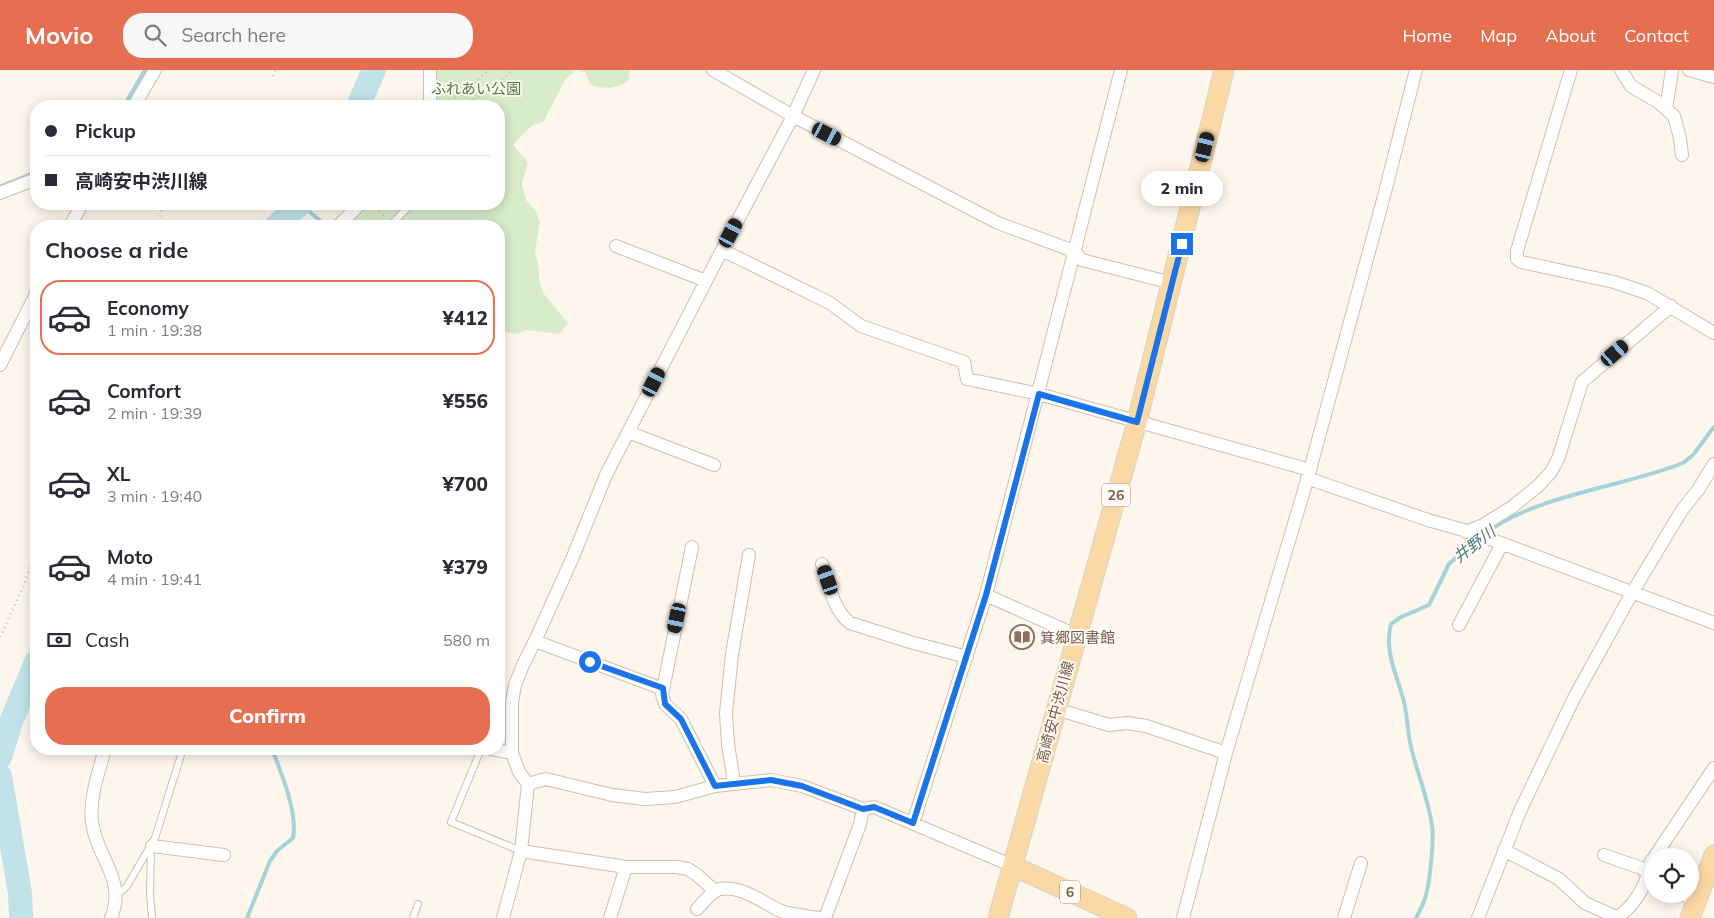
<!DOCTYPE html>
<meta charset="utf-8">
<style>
:root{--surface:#fff;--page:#f7f7f7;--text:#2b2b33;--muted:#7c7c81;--line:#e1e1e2;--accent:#e76f51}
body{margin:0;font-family:Mulish,"Noto Sans JP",sans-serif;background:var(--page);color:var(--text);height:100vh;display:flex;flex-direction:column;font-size:19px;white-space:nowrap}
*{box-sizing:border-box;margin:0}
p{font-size:16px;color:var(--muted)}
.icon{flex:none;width:28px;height:28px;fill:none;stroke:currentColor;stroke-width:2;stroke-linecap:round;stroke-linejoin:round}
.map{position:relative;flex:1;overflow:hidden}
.details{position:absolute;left:30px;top:150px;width:475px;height:535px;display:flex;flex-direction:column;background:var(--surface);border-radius:20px;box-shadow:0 2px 12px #0003}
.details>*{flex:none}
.top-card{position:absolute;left:30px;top:30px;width:475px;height:110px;border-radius:20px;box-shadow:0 2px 12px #0003;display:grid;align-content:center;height:110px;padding:0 15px;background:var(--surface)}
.buttons{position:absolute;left:1644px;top:778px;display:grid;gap:10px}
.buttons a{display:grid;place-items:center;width:55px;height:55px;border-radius:50%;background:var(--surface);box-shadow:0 2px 12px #0003;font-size:25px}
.end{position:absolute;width:22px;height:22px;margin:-11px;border:6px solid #1a73e8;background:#fff;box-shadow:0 0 0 2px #fff}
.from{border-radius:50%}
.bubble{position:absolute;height:35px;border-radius:18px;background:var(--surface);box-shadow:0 2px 12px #0003;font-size:16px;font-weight:800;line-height:35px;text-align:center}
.car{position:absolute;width:15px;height:30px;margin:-15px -8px;border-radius:6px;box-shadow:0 0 4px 1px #0007;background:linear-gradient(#222 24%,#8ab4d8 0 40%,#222 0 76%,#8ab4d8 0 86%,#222 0)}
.top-card b{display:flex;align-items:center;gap:18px;height:48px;font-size:19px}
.top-card b+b{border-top:1px solid var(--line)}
.top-card i{width:12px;height:12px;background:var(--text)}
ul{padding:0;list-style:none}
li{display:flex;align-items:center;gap:15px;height:75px;margin:0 10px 8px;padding:0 5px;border:2px solid transparent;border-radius:20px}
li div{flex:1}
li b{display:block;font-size:19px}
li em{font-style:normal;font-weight:800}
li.on{border-color:var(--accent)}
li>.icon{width:45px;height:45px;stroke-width:1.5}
h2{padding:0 15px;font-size:22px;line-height:60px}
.pay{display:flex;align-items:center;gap:12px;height:55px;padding:0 15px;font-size:19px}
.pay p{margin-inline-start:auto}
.button{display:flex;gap:10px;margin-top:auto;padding:10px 15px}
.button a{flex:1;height:58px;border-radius:20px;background:var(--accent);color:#fff;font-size:20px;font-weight:800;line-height:58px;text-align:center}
header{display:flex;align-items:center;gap:30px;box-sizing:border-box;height:70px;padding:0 25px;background:var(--accent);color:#fff}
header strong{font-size:24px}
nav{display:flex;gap:28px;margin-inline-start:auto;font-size:18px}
.search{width:350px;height:45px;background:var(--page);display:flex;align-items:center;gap:12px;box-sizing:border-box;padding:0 18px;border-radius:20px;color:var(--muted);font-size:19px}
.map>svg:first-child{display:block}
.green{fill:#d8ecc9}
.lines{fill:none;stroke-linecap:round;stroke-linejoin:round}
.stream{stroke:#a5d3da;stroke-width:4}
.river{stroke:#bfe3e8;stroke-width:24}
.service-casing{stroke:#d1beb0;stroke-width:8}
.minor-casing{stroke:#d1beb0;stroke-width:14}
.primary-casing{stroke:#dad1cd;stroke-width:21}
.path{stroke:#d9b8a5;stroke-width:2.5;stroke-dasharray:1 4;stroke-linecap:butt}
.service{stroke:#fff;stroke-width:6}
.minor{stroke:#fff;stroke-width:12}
.primary{stroke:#fbd9a5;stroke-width:19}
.route{stroke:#1a73e8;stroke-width:6}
.labels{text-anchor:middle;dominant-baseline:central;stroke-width:4;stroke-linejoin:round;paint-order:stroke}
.shield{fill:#fffaf3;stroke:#a28b7f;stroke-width:1}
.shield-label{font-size:14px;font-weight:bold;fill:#7a5c4d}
.park-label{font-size:15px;fill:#537a41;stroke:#fffaf3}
.education-label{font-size:15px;fill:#785e54;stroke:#fffaf3;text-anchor:start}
.street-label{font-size:15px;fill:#7a5c4d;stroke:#fffaf3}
.water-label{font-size:16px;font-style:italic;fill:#437c86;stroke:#fffaf3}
</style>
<header>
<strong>Movio</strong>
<div class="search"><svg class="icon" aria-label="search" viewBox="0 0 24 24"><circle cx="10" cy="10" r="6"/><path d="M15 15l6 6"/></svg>Search here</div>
<nav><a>Home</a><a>Map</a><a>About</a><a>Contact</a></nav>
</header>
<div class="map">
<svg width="1714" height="848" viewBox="0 0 1714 848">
<rect width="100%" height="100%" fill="#fdf6ec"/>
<path class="green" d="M435,0H576L565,10L543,52L531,56L513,75L528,92L522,114L526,130L535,140L540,152L535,181L539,200V209L544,224L568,253L559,264L527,260L515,264L499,261V156H343L366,134H499V36H433Z
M578,0H630L629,10C617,19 604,20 590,14L585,2Z"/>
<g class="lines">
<path class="stream" d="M124,36L145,0
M1,116L36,102
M300,134L323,153
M1484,464C1538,424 1620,418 1683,393L1693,385L1714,357
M247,848L270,791L277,781L293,768C298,743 281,702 272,679
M1416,848C1419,842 1422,837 1424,831C1430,816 1434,770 1432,755C1428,729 1418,705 1412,681C1407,664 1408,645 1403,628C1396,603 1384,580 1391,554L1401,547L1429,535L1449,494L1478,468"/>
<path class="river" d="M358,36L374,0
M276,156L300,134
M0,687L11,652L36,592
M0,706L20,823L21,848"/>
<defs>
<path id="service" d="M390,156L411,134
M481,679L451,752L521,781
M151,777L150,824L152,848
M116,822L122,821L127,816L155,768L182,682
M413,848L418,834"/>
<path id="minor" d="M713,0L793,46L998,153L1074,181L1082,190L1172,213
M1571,0L1517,181V189L1521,192L1614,212L1647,223L1714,263
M1621,0L1631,16L1658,32L1674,46L1680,68L1682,85
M1689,0L1714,7
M134,36L155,0
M430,36V0
M1666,39L1672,0
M0,123L36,109
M70,156L82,134
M338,156L360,134
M616,176L706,211
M722,180L830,233L861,256L964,292L967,309L1039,324L1310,400
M0,295L36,224
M628,362L714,395
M1307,408L1428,450L1474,463L1714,553
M1466,462L1483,455L1512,437L1538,416L1551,402L1558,389L1582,312L1671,236
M692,477L662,624L665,634L681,649L715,716
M822,494C829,514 833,540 850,553L910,572L967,587
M986,525L1076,565
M1459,555L1502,474
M535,571L663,619
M1056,639L1109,655L1127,653L1146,656L1226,683
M105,679C99,701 89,728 92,752C96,787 127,809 111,848
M491,679L512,683
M734,713L728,674L726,643L732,584L749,485
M528,714L546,709L612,725L645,729L675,727L715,716L771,710L802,716L863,739
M913,753L986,525L1121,0
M152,776L224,785
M1504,780L1559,809L1585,833L1616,847C1627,843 1638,827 1643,817C1648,808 1647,799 1652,790
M521,781L626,797H676L688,799L697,805L715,821
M1604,785L1641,798L1651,805
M1655,786L1714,698
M1683,824L1697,832
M697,839C703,833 712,821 720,819C742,815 763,833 781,841C793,845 806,846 819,848
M503,848L521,781L528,714L519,702L512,683V632L515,615L523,595L535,571L572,489L606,405L722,180L793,46L814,0
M610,848L626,797
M825,848L860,754L863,739L874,737L1013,796
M1183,848L1226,683L1310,400L1384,126L1416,0
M1344,848L1361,793
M1478,848L1520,741L1574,628L1632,523L1682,440L1698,420L1714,394"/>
<path id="primary" d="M1013,796L1127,848
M998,848L1137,352L1224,0
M1690,848L1714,785"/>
</defs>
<use href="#service" class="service-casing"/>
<use href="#minor" class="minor-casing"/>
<use href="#primary" class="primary-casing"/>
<path class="path" d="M273,6L276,0
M442,36L474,14L488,0
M466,36L508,5L511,0
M371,135L386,147
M157,156L164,134
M0,567L24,515L36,480"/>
<use href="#service" class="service"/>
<use href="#minor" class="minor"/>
<use href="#primary" class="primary"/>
</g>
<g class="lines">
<path class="route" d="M590,592L663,618L665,634L681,649L715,716L771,710L802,716L863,739L874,737L913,753L986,525L1039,324L1137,352L1182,174"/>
</g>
<defs>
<symbol id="library-ring" viewBox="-11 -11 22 22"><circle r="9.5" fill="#fffaf3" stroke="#8d6e63" stroke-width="1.5"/><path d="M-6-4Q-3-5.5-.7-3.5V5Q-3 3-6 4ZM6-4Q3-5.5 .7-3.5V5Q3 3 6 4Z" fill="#8d6e63"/></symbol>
</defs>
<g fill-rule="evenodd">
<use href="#library-ring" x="1008" y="553" width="28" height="28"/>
</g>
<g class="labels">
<g class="shield">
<rect x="1102" y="413.5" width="28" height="23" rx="4"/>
<rect x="1060" y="810.5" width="20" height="23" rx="4"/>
</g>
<g class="shield-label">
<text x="1116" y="425">26</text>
<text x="1070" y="822">6</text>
</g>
<g class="park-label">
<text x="476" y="18">ふれあい公園</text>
</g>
<g class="education-label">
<text x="1040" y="567">箕郷図書館</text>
</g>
<g class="street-label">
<text transform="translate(1055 642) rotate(-75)">高崎安中渋川線</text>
</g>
<g class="water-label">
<text transform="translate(1474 474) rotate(-38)">井野川</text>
</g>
</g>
</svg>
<div class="buttons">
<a><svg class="icon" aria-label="locate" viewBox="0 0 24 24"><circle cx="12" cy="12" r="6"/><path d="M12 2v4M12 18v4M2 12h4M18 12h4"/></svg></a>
</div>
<i class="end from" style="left:590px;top:592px"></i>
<i class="end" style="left:1182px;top:174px"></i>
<div class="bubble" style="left:1141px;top:101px;width:82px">2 min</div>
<i class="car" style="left:827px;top:64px;rotate:117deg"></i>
<i class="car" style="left:1205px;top:77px;rotate:14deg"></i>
<i class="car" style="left:731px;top:163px;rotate:28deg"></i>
<i class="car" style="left:1615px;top:283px;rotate:49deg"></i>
<i class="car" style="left:654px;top:312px;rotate:27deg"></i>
<i class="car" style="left:828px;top:510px;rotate:341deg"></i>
<i class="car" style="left:677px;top:548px;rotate:192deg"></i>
<div class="top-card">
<b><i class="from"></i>Pickup</b>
<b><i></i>高崎安中渋川線</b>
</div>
<section class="details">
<h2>Choose a ride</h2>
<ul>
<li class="on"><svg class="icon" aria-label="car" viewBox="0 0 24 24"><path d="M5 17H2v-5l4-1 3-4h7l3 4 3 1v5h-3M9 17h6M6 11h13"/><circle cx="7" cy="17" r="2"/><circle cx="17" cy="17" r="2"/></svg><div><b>Economy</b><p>1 min · 19:38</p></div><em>¥412</em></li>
<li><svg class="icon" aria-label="car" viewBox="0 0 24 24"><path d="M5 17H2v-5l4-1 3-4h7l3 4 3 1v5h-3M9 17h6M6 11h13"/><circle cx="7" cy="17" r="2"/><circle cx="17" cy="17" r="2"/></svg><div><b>Comfort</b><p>2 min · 19:39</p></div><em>¥556</em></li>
<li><svg class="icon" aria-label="car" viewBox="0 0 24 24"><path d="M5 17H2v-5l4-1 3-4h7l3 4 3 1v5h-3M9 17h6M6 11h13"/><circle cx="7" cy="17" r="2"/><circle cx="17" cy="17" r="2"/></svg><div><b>XL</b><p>3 min · 19:40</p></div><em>¥700</em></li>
<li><svg class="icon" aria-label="car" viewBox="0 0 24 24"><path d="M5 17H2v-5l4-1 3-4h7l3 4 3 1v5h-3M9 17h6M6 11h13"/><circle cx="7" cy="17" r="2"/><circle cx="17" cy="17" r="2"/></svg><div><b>Moto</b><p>4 min · 19:41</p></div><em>¥379</em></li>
</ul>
<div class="pay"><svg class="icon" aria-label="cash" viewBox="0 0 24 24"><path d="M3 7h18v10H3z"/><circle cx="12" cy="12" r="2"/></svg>Cash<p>580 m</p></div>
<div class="button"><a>Confirm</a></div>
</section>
</div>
